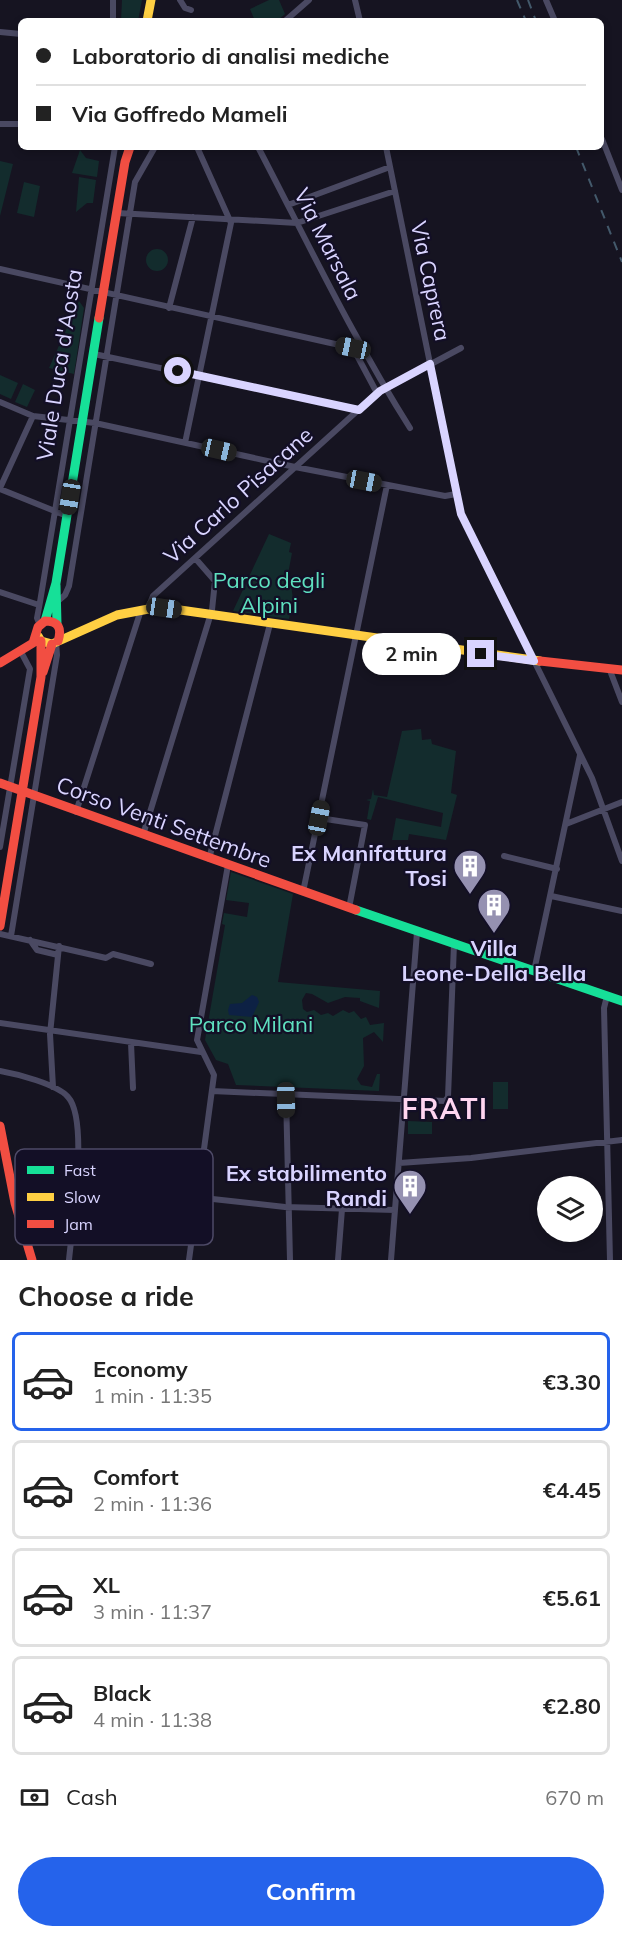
<!DOCTYPE html>
<meta charset="utf-8">
<style>
:root{--surface:#fff;--page:#f2f2f2;--text:#222;--muted:#767676;--line:#e0e0e0;--accent:#2563eb}
body{margin:0;font-family:Mulish,sans-serif;background:var(--page);color:var(--text);height:100vh;display:flex;flex-direction:column;font-size:22px;white-space:nowrap}
*{box-sizing:border-box;margin:0}
p{font-size:20px;color:var(--muted)}
.icon{flex:none;width:33px;height:33px;fill:none;stroke:currentColor;stroke-width:2;stroke-linecap:round;stroke-linejoin:round}
.map{position:relative;height:1260px;overflow:hidden}
.details{display:flex;flex-direction:column;background:var(--surface);flex:1}
.details>*{flex:none}
.guide{position:absolute;left:18px;top:18px;width:586px;height:132px;border-radius:9px;box-shadow:0 3px 9px #0003;display:grid;align-content:center;height:132px;padding:0 18px;background:var(--surface)}
.controls{position:absolute;left:537px;top:1176px;display:grid;gap:12px}
.controls a{display:grid;place-items:center;width:66px;height:66px;border-radius:50%;background:var(--surface);box-shadow:0 3px 9px #0003;font-size:30px}
.end{position:absolute;width:27px;height:27px;margin:-14px;border:8px solid #d9d4ff;background:#111;box-shadow:0 0 0 3px #111}
.from{border-radius:50%}
.bubble{position:absolute;height:42px;border-radius:21px;background:var(--surface);box-shadow:0 3px 9px #0003;font-size:20px;font-weight:700;line-height:42px;text-align:center}
.car{position:absolute;width:18px;height:36px;margin:-18px -9px;border-radius:8px;box-shadow:0 0 4px 2px #0007;background:linear-gradient(#222 24%,#8ab4d8 0 40%,#222 0 76%,#8ab4d8 0 86%,#222 0)}
.guide b{display:flex;align-items:center;gap:21px;height:57px;font-size:22px}
.guide b+b{border-top:2px solid var(--line)}
.guide i{width:15px;height:15px;background:var(--text)}
ul{padding:0;list-style:none}
li{display:flex;align-items:center;gap:18px;height:99px;margin:0 12px 9px;padding:0 6px;border:3px solid var(--line);border-radius:9px}
li div{flex:1}
li b{display:block;font-size:22px}
li em{font-style:normal;font-weight:700}
li.active{border-color:var(--accent)}
li>.icon{width:54px;height:54px;stroke-width:1.5}
h2{padding:0 18px;font-size:27px;line-height:72px}
.pay{display:flex;align-items:center;gap:15px;height:66px;padding:0 18px;font-size:22px}
.pay p{margin-inline-start:auto}
.button{display:flex;gap:12px;margin-top:auto;padding:12px 18px}
.button a{flex:1;height:69px;border-radius:36px;background:var(--accent);color:#fff;font-size:24px;font-weight:700;line-height:69px;text-align:center}
.map>svg:first-child{display:block}
.green{fill:#132c2d}
.water{fill:#0d2144}
.lines{fill:none;stroke-linecap:round;stroke-linejoin:round}
.street{stroke:#4a4962;stroke-width:6}
.fast{stroke:#16e098;stroke-width:9}
.slow{stroke:#ffcf43;stroke-width:9}
.jam{stroke:#f24e42;stroke-width:9}
.rail{stroke:#43596b;stroke-width:2;stroke-dasharray:9 8;stroke-linecap:butt}
.route{stroke:#d9d4ff;stroke-width:8}
.labels{text-anchor:middle;dominant-baseline:central;stroke-width:4.5;stroke-linejoin:round;paint-order:stroke}
.street-label{font-size:22px;fill:#d9d4ff;stroke:#130f26}
.park-label{font-size:22px;fill:#5fe0c0;stroke:#130f26}
.poi-label{font-size:22px;font-weight:bold;fill:#d9d4ff;stroke:#130f26;text-anchor:end}
.district-label{font-size:28px;font-weight:bold;letter-spacing:1.5px;fill:#ffd6f0;stroke:#130f26}
.key{fill:#130f26;stroke:#4e4a67;stroke-width:1.5}
.key-label{font-size:16px;fill:#d9d4ff}
</style>
<div class="map">
<svg width="622" height="1260" viewBox="0 0 622 1260">
<rect width="100%" height="100%" fill="#161421"/>
<path class="green" d="M122,0H142L138,21H121Z
M269,0H279L285,14L277,21H255L250,9Z
M80,150L86,158L99,161L97,177L72,173Z
M0,161L13,164L0,216Z
M79,177L96,180L93,203H87L76,212Z
M24,182L40,186L34,217L17,213Z
M146 260a11 11 0 1 1 22 0a11 11 0 1 1-22 0Z
M79,301L84,308L74,374L49,368Z
M0,375L18,383L11,399L0,394Z
M23,384L35,390L27,407L15,402Z
M269,534L291,543L289,552L292,553L288,574L290,575L293,600L289,619L233,611Z
M421,729L422,740L431,739L432,744L456,751L451,793L457,795L446,840L409,834L408,840H392L396,818L441,827L443,813L378,797L371,820L367,819L370,801L366,800L371,799L373,789L374,795L387,797L402,731Z
M231,872L293,894L278,982L380,991L379,1008L360,1001V998L345,997L328,1003L312,994L306,993L302,1000L303,1009L307,1012L314,1010L321,1015L328,1013L333,1016L343,1010L349,1013L354,1011L361,1019L366,1017L370,1025L384,1023L383,1042L374,1032L363,1038L364,1066L357,1079L361,1085L372,1087L377,1074H380L379,1091L236,1085L228,1064L216,1060L205,1040L225,925L222,924L224,913L247,917L249,903L226,900Z
M493,1082H508V1109H493Z
M408,1121L432,1122V1134H408Z"/>
<path class="water" d="M252,995L257,997L259,1002L252,1017L229,1015L228,1010L230,1004L242,1003Z"/>
<g class="lines">
<path class="street" d="M180,0L185,8L191,10
M355,0L360,21
M546,0L555,21
M113,21V0
M285,21L309,0
M0,32L21,34
M0,124H21
M602,139L622,190
M258,147C307,241 353,338 410,428
M386,147L460,511L592,778L622,861
M288,205L390,167
M117,213L297,223L395,191
M0,269L353,348L360,345
M169,308L193,217
M353,348L377,393
M94,354L359,410
M0,402L33,416L95,423L295,467L445,496L456,494
M185,443L231,223L197,147
M0,488L33,416
M0,489L67,516
M0,592L39,605
M58,601L65,595L69,586L135,182L155,147
M148,608L153,596L377,393L461,348
M40,625L37,618L40,602L115,147
M609,668L622,702
M76,812L141,610
M319,818L365,825L349,908
M566,824L622,802
M143,835L212,610L215,581L195,558
M0,847L30,669L21,652
M504,856L557,869
M209,859L270,624
M303,892L387,485
M551,896L622,911
M0,934L106,958L113,954L151,964
M11,936L57,655L56,642
M30,940L37,950L58,955
M534,971L580,755
M607,996L604,1008L610,1260
M0,1023L201,1052
M131,1043L133,1088
M0,1071C17,1074 57,1084 68,1097C89,1120 72,1227 69,1260
M53,1087L50,1034L59,946
M212,1091L445,1101L448,1097L454,944
M286,1095L290,1260
M399,1163L471,1158L622,1140
M76,1184L285,1207L395,1210
M73,1214L193,1225
M189,1260L214,1075L197,1040L228,865
M338,1260L342,1209
M391,1260L417,932"/>
<path class="fast" d="M56,585L57,624
M45,621L56,583L99,318
M356,910L622,1001"/>
<path class="slow" d="M147,21L151,0
M38,636L41,641L52,644L117,615L159,607L540,661"/>
<path class="jam" d="M99,318L125,162L130,147
M540,661L622,670
M0,663L33,643L38,627L45,621C59,621 62,629 58,641
M43,672L52,644
M0,783L356,910
M0,926L41,677V641
M0,1126L15,1203L32,1260"/>
<path class="rail" d="M517,0L526,21
M528,0L536,21
M576,147L622,262"/>
</g>
<g class="lines">
<path class="route" d="M178,371L359,410L380,391L430,364L461,514L534,661L481,654"/>
</g>
<defs>
<symbol id="building-pin" viewBox="-11 -11 22 30"><path d="M0 17L-7.5 6A9.5 9.5 0 1 1 7.5 6Z" fill="#9591b1" stroke="#130f26"/><path d="M-4-6H4V6H1V3H-1V6H-4ZM-2.5-4.3h1.7v1.8h-1.7ZM.8-4.3h1.7v1.8H.8ZM-2.5-1h1.7V.8h-1.7ZM.8-1h1.7V.8H.8Z" fill="#fff"/></symbol>
</defs>
<g fill-rule="evenodd">
<use href="#building-pin" x="451" y="847" width="38" height="52"/>
<use href="#building-pin" x="475" y="886" width="38" height="52"/>
<use href="#building-pin" x="391" y="1167" width="38" height="52"/>
</g>
<g class="labels">
<g class="street-label">
<text transform="translate(328 244) rotate(63)">Via Marsala</text>
<text transform="translate(431 281) rotate(78)">Via Caprera</text>
<text transform="translate(59 365) rotate(-81)">Viale Duca d'Aosta</text>
<text transform="translate(238 495) rotate(-42)">Via Carlo Pisacane</text>
<text transform="translate(164 822) rotate(20)">Corso Venti Settembre</text>
</g>
<g class="park-label">
<text x="269" y="580">Parco degli<tspan x="269" dy="25">Alpini</tspan></text>
<text x="251" y="1024">Parco Milani</text>
</g>
<g class="poi-label">
<text x="447" y="853">Ex Manifattura<tspan x="447" dy="25">Tosi</tspan></text>
<text x="494" y="948" text-anchor="middle">Villa<tspan x="494" dy="25">Leone-Della Bella</tspan></text>
<text x="387" y="1173">Ex stabilimento<tspan x="387" dy="25">Randi</tspan></text>
</g>
<g class="district-label">
<text x="445" y="1108">FRATI</text>
</g>
</g>
<rect x="15" y="1149" width="198" height="96" rx="9" class="key"/>
<rect x="27" y="1166" width="27" height="8" fill="#16e098"/>
<rect x="27" y="1193" width="27" height="8" fill="#ffcf43"/>
<rect x="27" y="1220" width="27" height="8" fill="#f24e42"/>
<g class="key-label">
<text x="64" y="1176">Fast</text>
<text x="64" y="1203">Slow</text>
<text x="64" y="1230">Jam</text>
</g>
</svg>
<div class="controls">
<a><svg class="icon" aria-label="layers" viewBox="0 0 24 24"><path d="M12 4l9 5-9 5-9-5zM3 14l9 5 9-5"/></svg></a>
</div>
<i class="end from" style="left:178px;top:371px"></i>
<i class="end" style="left:481px;top:654px"></i>
<div class="bubble" style="left:362px;top:633px;width:99px">2 min</div>
<i class="car" style="left:353px;top:348px;rotate:282deg"></i>
<i class="car" style="left:219px;top:450px;rotate:103deg"></i>
<i class="car" style="left:364px;top:481px;rotate:101deg"></i>
<i class="car" style="left:70px;top:497px;rotate:189deg"></i>
<i class="car" style="left:164px;top:608px;rotate:98deg"></i>
<i class="car" style="left:319px;top:818px;rotate:11deg"></i>
<i class="car" style="left:286px;top:1100px;rotate:179deg"></i>
<div class="guide">
<b><i class="from"></i>Laboratorio di analisi mediche</b>
<b><i></i>Via Goffredo Mameli</b>
</div>
</div>
<section class="details">
<h2>Choose a ride</h2>
<ul>
<li class="active"><svg class="icon" aria-label="car" viewBox="0 0 24 24"><path d="M5 17H2v-5l4-1 3-4h7l3 4 3 1v5h-3M9 17h6M6 11h13"/><circle cx="7" cy="17" r="2"/><circle cx="17" cy="17" r="2"/></svg><div><b>Economy</b><p>1 min · 11:35</p></div><em>€3.30</em></li>
<li><svg class="icon" aria-label="car" viewBox="0 0 24 24"><path d="M5 17H2v-5l4-1 3-4h7l3 4 3 1v5h-3M9 17h6M6 11h13"/><circle cx="7" cy="17" r="2"/><circle cx="17" cy="17" r="2"/></svg><div><b>Comfort</b><p>2 min · 11:36</p></div><em>€4.45</em></li>
<li><svg class="icon" aria-label="car" viewBox="0 0 24 24"><path d="M5 17H2v-5l4-1 3-4h7l3 4 3 1v5h-3M9 17h6M6 11h13"/><circle cx="7" cy="17" r="2"/><circle cx="17" cy="17" r="2"/></svg><div><b>XL</b><p>3 min · 11:37</p></div><em>€5.61</em></li>
<li><svg class="icon" aria-label="car" viewBox="0 0 24 24"><path d="M5 17H2v-5l4-1 3-4h7l3 4 3 1v5h-3M9 17h6M6 11h13"/><circle cx="7" cy="17" r="2"/><circle cx="17" cy="17" r="2"/></svg><div><b>Black</b><p>4 min · 11:38</p></div><em>€2.80</em></li>
</ul>
<div class="pay"><svg class="icon" aria-label="cash" viewBox="0 0 24 24"><path d="M3 7h18v10H3z"/><circle cx="12" cy="12" r="2"/></svg>Cash<p>670 m</p></div>
<div class="button"><a>Confirm</a></div>
</section>
